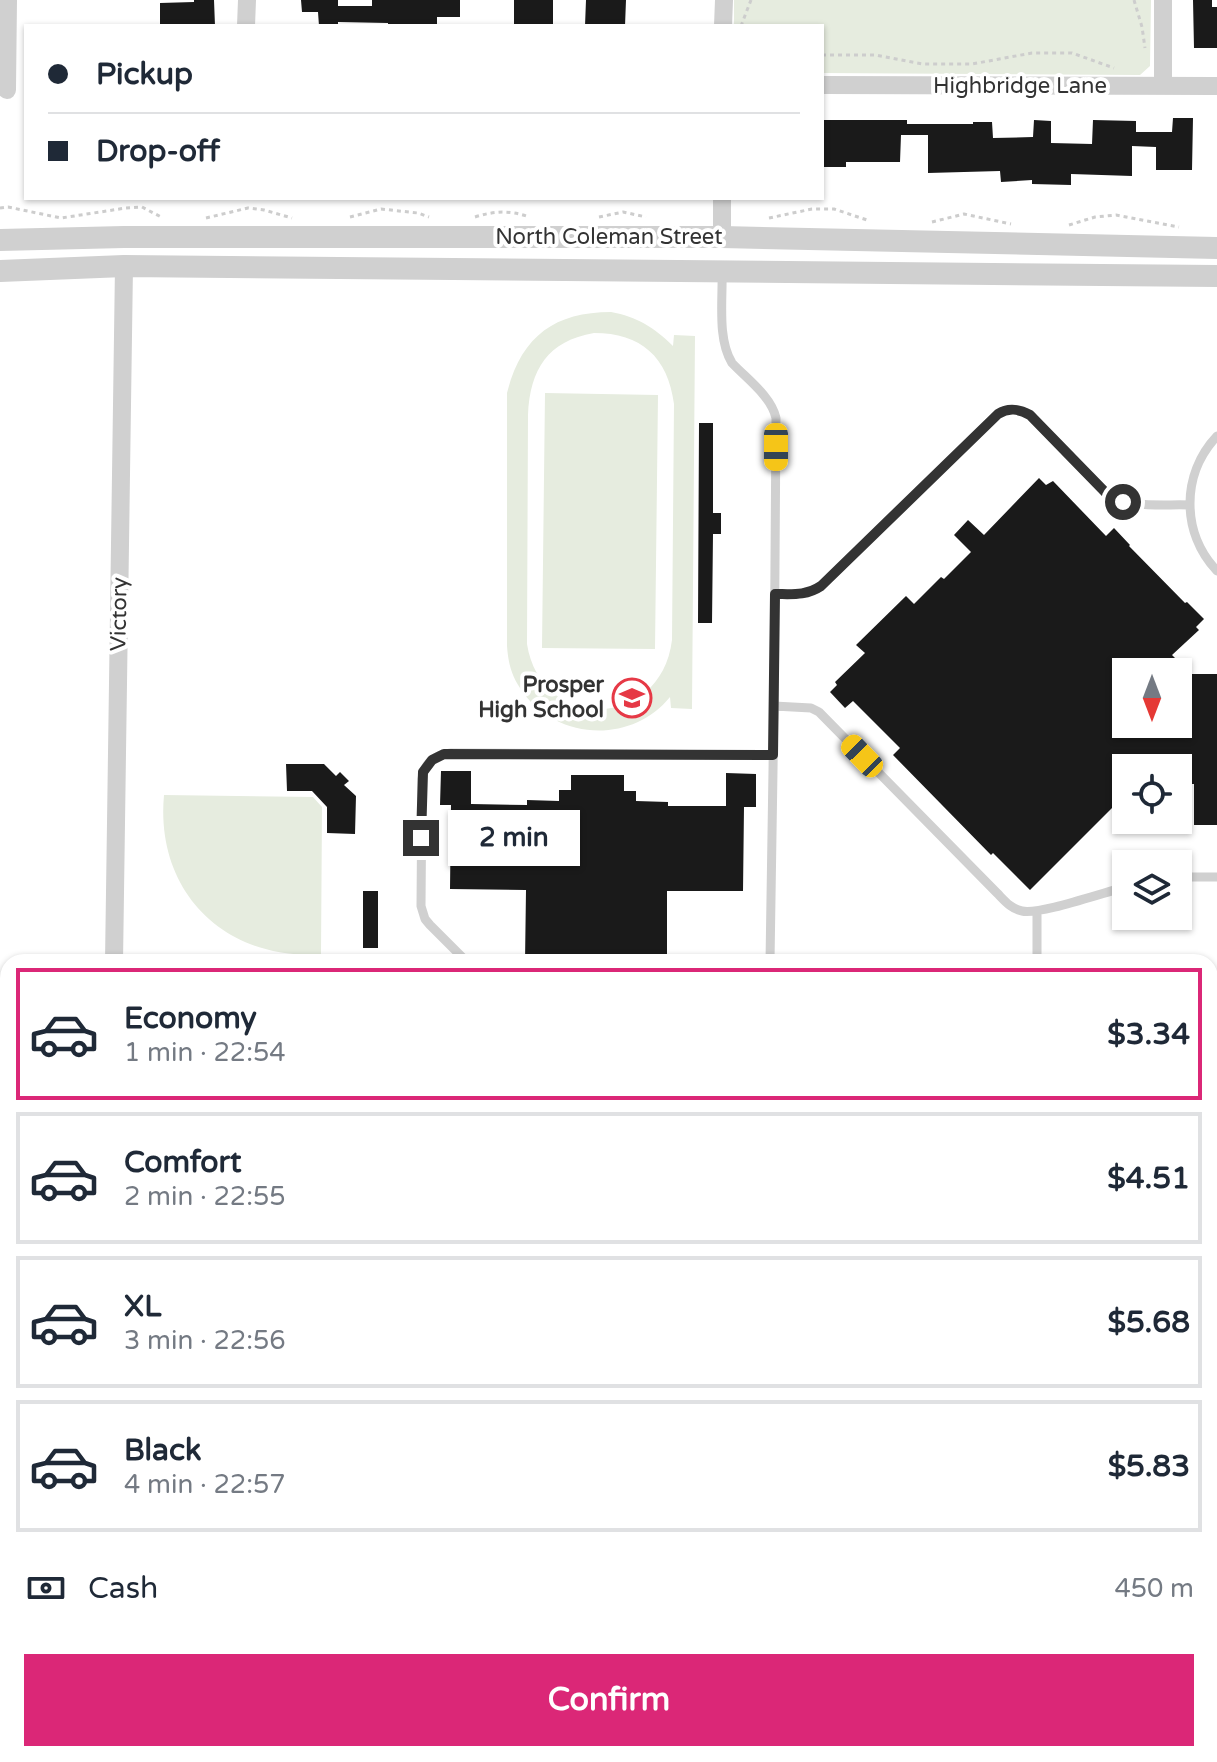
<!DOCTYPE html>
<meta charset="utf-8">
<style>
:root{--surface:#fff;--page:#f6f6f7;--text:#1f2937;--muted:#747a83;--line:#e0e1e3;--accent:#db2777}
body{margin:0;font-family:"Varela Round",sans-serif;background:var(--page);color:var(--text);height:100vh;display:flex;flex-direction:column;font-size:30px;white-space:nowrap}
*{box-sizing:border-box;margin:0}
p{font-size:26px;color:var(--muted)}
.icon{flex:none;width:44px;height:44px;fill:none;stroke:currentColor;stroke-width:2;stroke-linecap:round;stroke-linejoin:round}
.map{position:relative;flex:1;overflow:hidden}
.drawer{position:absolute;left:0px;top:954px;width:1218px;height:808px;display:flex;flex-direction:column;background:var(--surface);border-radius:24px 24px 0 0;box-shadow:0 2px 6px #0004}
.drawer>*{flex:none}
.banner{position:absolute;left:24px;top:24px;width:800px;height:176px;border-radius:0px;box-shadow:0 2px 6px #0004;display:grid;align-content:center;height:176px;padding:0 24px;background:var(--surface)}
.needle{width:52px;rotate:180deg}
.controls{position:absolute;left:1112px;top:658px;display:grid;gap:16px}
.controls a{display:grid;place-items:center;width:80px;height:80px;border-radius:0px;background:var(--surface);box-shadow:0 2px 6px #0004;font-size:40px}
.end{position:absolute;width:36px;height:36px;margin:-18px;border:10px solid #333;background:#fff;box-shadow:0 0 0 4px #fff}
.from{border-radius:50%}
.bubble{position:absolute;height:56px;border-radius:0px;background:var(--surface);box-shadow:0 2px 6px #0004;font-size:26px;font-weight:700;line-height:56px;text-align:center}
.car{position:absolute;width:24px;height:48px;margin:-24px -12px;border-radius:10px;box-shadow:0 0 6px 2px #0007;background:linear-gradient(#f5c518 24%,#345 0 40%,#f5c518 0 76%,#345 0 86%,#f5c518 0)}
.banner b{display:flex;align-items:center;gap:28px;height:76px;font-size:30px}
.banner b+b{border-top:2px solid var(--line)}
.banner i{width:20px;height:20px;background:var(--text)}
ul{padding:14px 0 0;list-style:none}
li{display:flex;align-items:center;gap:24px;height:132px;margin:0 16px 12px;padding:0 8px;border:4px solid var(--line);border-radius:0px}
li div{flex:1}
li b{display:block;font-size:30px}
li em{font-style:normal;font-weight:700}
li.selected{border-color:var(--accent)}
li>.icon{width:72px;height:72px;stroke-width:1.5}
.pay{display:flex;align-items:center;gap:20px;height:88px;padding:0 24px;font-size:30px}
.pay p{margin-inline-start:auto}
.action{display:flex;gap:16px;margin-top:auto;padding:16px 24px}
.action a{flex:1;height:92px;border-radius:0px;background:var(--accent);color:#fff;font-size:32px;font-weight:700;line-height:92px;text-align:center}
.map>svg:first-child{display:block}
.green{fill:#e6ecdf;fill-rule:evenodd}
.building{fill:#1a1a1a;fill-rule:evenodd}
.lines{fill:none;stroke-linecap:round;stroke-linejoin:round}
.path{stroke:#cdcdcd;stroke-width:3;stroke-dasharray:4 4;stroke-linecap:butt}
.service{stroke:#d0d0d0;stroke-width:9}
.minor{stroke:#d0d0d0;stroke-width:18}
.tertiary{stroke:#d0d0d0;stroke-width:22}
.route{stroke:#333;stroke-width:10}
.labels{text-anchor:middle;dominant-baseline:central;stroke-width:8;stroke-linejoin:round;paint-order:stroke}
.street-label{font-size:22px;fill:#333;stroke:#fff}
.poi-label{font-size:22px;font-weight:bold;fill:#333;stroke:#fff;text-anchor:end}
</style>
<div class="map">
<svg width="1217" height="1762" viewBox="0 0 1217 1762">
<rect width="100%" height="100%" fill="#fff"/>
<path class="green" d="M734,0H1151L1150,66L1140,75L822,73V26H734Z
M611,312C637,317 654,327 673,346L674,335L695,336L692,709L671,708L670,697C631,745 554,741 520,688C511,675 508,661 507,646V393C521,337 554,312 611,312ZM594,333C641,333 668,357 674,404L672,640C661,730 541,733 527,644L528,415C530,369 548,341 594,333Z
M545,393L658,395L655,649L542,648Z
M164,795L313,797L322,807L321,954C225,961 155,892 164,795Z"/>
<path class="building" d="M194,0H214L215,26H160V3L194,2Z
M301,0H338V6H372V0H460V17H437V26H388V23L338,22V26H319L318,12H302Z
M514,0H553V26H514Z
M586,0H626L625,26H585Z
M1193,0H1212V7H1217V48H1194Z
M1173,118H1193L1192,170H1156V147L1132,146V176L1071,174V185L1032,184V180L1001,182L1000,171L928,173V135H901L900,162H846V167H822L823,120H907V124H973V122H992L993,138L1033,137L1034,120L1051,121V143L1092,144L1093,120L1136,121V132H1172Z
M699,423H713V513H721V534H713L712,623H698Z
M1039,478L1046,485L1053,481L1106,536L1114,528L1130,545L1129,546L1185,603L1187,602L1204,619L1196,627L1199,630L1172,655L1191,674H1217V825H1194V784H1178V768H1126V794L1030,890L993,853L991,855L893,755L900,748L853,701L845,708L830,692L837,685L835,682L865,653L856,645L906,596L914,604L941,577L944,579L971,552L954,535L968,520L984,535ZM1126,672H1178V724H1126Z
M286,764H324L336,776L340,772L349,781L344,785L356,796L355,834L327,833V807L312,791H287Z
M441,771H471V804L527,805V800L559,801V790H571V775H624V791H636V801L668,802V806H726V773L756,774V807H744L743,891H667V962H525L526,890L450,889L451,805H440Z
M363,891H378V948H363Z"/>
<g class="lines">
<path class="path" d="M1134,0L1142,27L1145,48
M741,26L751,0
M822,55H875L922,64H972L1032,53H1072L1114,68
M0,208L8,207L61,218L126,208L142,207L163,218
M350,217L381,209L418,213L429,217
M475,217C494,211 510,210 529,217
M599,217L623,212L646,217
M206,218L248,208L264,210L292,218
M769,218L812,209H834L867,220
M932,222L964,214L1011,224
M1069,225L1095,217L1116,215L1179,227"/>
<path class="service" d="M722,272C723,299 717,339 732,363C747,379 771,396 776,418L774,706L770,962
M1217,436C1181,474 1181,533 1217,571
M775,594C792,594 806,596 821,586L998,414C1009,407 1018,409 1030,415L1106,493C1128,509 1163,504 1189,505
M774,706L811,708L819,712L997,893C1004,900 1011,909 1022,911C1040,915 1104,892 1126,887
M1178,877H1217
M467,962L430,925L425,919L421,906L422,779C424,763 435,755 451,753L773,755
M1037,962V911
M1210,1706L1217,1707
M975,1754V1762"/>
<path class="minor" d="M246,26L247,0
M723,26L724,0
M822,85L1217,86
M1163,86V0
M7,90L8,0
M722,237V198
M114,962L124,266
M353,1762H407"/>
<path class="tertiary" d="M0,240L124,237H722L1217,248
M0,271L124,266L1217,276
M0,1552H8
M1210,1561H1217
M0,1601H8
M1210,1605H1217
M63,1762L65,1754
M107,1762L108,1754"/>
</g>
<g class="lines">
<path class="route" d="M421,838L423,772L432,760L444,754L773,755L775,594C792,594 806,596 821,586L998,414C1009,407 1019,409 1030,415L1106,493L1114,499L1123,502"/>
</g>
<defs>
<symbol id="school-ring" viewBox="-11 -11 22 22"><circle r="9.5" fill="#fff" stroke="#e63946" stroke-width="1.5"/><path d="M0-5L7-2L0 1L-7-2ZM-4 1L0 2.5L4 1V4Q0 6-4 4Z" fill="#e63946"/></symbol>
</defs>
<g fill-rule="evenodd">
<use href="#school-ring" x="610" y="676" width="44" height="44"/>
</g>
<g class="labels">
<g class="street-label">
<text x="1020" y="86">Highbridge Lane</text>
<text x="609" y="237">North Coleman Street</text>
<text transform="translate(119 614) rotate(-89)">Victory</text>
</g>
<g class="poi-label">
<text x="604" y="685">Prosper<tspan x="604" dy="25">High School</tspan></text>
</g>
</g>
</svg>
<div class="controls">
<a><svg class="needle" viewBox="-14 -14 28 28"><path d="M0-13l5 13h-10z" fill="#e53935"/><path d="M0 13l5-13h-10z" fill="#747a83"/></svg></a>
<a><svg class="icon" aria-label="locate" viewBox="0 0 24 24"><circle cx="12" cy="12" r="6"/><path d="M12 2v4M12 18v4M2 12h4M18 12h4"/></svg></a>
<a><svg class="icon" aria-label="layers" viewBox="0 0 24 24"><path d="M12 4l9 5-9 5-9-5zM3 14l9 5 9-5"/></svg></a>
</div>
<i class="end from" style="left:1123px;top:502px"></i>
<i class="end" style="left:421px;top:838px"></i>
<div class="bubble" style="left:448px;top:810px;width:132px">2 min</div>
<i class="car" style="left:776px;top:447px;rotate:180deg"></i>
<i class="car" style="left:862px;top:756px;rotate:316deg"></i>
<div class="banner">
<b><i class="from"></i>Pickup</b>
<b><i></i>Drop-off</b>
</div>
<section class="drawer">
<ul>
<li class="selected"><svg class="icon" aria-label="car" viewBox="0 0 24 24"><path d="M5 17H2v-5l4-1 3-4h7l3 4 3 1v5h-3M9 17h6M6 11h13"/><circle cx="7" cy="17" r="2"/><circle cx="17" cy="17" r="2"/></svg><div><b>Economy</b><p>1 min · 22:54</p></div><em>$3.34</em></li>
<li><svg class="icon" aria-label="car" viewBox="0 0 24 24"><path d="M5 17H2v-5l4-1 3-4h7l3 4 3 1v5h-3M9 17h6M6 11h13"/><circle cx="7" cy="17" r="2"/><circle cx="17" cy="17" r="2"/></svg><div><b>Comfort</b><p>2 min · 22:55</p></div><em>$4.51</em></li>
<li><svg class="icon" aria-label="car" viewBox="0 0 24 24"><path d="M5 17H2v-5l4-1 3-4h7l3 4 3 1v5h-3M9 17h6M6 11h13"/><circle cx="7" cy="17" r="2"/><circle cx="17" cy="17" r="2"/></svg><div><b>XL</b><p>3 min · 22:56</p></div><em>$5.68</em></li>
<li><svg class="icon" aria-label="car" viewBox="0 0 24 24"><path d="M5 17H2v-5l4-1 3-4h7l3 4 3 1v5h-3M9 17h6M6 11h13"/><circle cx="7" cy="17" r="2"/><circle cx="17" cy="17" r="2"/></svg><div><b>Black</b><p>4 min · 22:57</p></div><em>$5.83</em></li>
</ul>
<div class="pay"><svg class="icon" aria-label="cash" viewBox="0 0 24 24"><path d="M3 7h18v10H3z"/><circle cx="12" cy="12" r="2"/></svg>Cash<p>450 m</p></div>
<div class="action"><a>Confirm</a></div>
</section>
</div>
